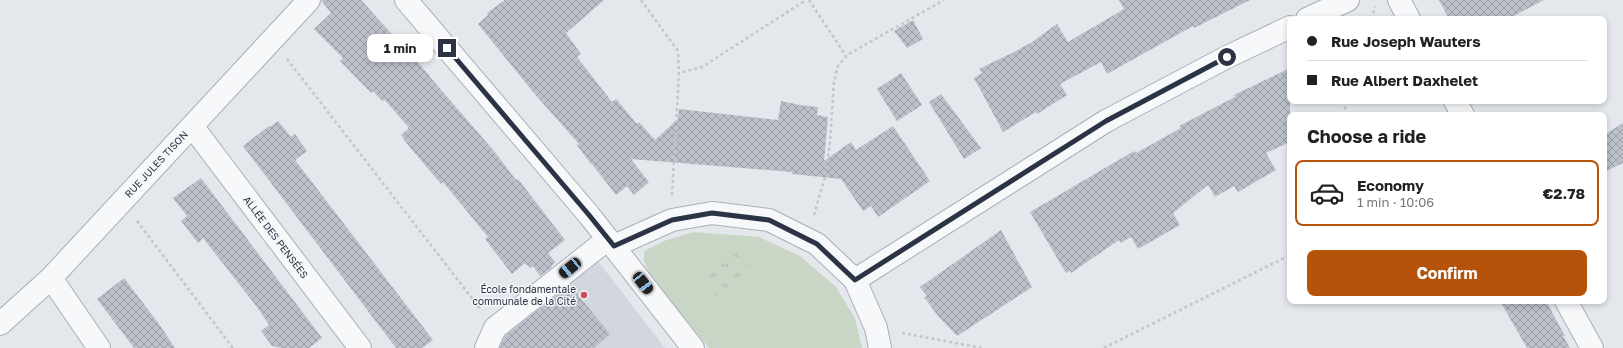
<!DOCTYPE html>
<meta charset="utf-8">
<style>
:root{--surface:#fff;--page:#f6f6f6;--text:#222;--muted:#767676;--line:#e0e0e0;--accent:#b45309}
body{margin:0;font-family:"Golos Text",sans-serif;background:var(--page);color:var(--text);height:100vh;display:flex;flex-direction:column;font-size:15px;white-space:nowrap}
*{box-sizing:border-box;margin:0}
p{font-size:13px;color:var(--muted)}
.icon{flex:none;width:22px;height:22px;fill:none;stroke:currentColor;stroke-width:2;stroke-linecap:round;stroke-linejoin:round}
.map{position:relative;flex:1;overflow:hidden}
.details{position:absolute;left:1287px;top:112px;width:320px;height:192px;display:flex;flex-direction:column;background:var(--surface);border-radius:8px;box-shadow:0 2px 6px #0003}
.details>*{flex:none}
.guide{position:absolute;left:1287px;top:16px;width:320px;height:88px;border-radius:8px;box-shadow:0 2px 6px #0003;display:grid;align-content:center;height:88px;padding:0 20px;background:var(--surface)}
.end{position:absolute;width:18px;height:18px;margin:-9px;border:5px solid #2b3445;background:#fff;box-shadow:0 0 0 2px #fff}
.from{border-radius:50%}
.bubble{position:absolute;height:28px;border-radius:8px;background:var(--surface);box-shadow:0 2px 6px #0003;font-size:13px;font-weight:700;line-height:28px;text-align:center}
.car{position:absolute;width:12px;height:24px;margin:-12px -6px;border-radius:5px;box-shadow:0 0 3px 1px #0007;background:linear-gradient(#222 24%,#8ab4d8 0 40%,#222 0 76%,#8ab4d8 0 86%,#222 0)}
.guide b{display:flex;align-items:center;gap:14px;height:38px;font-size:15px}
.guide b+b{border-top:1px solid var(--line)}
.guide i{width:10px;height:10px;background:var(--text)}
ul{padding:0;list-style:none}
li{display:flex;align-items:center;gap:12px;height:66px;margin:0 8px 6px;padding:0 12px;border:2px solid var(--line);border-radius:8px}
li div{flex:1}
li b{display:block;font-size:15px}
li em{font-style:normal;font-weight:700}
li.on{border-color:var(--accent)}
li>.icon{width:36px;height:36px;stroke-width:1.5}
h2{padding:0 20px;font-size:18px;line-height:48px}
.button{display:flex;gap:8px;margin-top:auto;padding:8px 20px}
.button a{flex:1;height:46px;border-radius:8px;background:var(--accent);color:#fff;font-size:16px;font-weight:700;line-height:46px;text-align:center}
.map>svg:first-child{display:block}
.built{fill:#d2d6de}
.grass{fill:#c9d6c5}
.park{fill:url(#park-tufts)}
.building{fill:url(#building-cross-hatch)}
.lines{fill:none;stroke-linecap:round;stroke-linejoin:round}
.minor-casing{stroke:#a9aeb7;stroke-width:24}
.path{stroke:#c2c5cb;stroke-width:2.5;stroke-dasharray:3 3;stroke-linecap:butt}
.minor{stroke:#f7f8fa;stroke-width:22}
.route{stroke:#2b3445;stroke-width:5}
.poi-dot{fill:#d1495b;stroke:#f4f6f9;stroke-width:1.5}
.labels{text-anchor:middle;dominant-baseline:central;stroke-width:3;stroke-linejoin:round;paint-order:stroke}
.street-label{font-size:10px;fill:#2b3445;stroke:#f4f6f9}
.poi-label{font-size:10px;fill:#2b3445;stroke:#f4f6f9;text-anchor:end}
</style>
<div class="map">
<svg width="1623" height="348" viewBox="0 0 1623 348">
<defs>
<pattern id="park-tufts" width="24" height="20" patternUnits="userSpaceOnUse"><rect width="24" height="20" fill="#c9d6c5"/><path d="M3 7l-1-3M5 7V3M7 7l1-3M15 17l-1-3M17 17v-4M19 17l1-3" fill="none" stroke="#adb8ab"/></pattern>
<pattern id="building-cross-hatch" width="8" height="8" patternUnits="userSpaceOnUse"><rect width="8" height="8" fill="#bbc0ca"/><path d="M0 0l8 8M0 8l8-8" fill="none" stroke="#989da6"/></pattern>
</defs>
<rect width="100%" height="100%" fill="#e4e7ec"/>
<path class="built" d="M594,256L665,348H488Z"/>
<path class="grass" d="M694,232L759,237L800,256L835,286L855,318L862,348H709L649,273L644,261V251L665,241L660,242Z"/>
<path class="park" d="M733,248L752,272L717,298L699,274Z"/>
<path class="building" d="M321,0H361L430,76H429L494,151L516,180L518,179L565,240L548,253L555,262L551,266L552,267L540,276L533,266L530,268L525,263L512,274L485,239L488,237L443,182L441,184L408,145L401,135L409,128L385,100L382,101L373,91L371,93L340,61L343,58L314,29L331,13Z
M505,0H604L566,33L581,54L577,57L612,102L616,99L637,124L639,122L655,140L678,119L679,109L778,120L781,101L800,105L818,107L817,115L828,117L824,161L851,142L856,150L893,126L930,181L878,217L871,206L863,211L841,179L792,174V172L631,159L649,182L634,195L627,186L616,195L592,164H591L577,145L579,144L533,92L478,24L488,15L487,13Z
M1119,0H1250L1194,28L1193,26L1107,74L1101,62L1060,84L1067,95L1037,114L1036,112L1003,132L974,78L982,73L979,69L1016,51L1032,42L1057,24L1068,42L1124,9Z
M1439,0H1544L1508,19H1449Z
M913,20L923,39L907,48L894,31Z
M1290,68V142L1266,153L1276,170L1238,192L1234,186L1215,197L1208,185L1173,213L1180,225L1138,249L1131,237L1121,243L1119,240L1071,273L1070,271L1066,273L1030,212L1134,151L1136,153L1181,128L1179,126L1235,97L1234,95Z
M901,73L922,105L897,121L877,89Z
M941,94L981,148L964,159L929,102Z
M278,121L291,137L295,134L307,151L295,160L433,340L422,348H396L243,146L269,126L270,127Z
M1623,123V163L1604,172V135Z
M201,178L322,338L309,348H281L272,346L261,331L269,325L257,307L203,238L198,243L181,221L187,216L173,198Z
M1001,230L1032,287L957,336L938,316L924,297L927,296L920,287Z
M124,278L159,324L175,348H134L97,299Z
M570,285L610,334L594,348H500L505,336Z
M1500,301H1546L1565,336H1563L1570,348H1527Z"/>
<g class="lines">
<defs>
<path id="minor" d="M406,0L589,215L693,348
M1399,0L1409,19
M1307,19L1348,0
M1455,101L1463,115
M192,126L360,348
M614,246L672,220L712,213L769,220L817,244L855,280L876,328L880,348
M51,278L99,348
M855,280L1106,121L1227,57L1290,27
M1566,301L1592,348
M0,324L51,278L309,0
M486,348L495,328L608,239"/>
</defs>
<use href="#minor" class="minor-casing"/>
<path class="path" d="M641,0L678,51L679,73
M809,0L846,56
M1372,19L1375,6
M287,59L481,310
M1343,115L1347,101
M672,195L679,73L702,67L806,0
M814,215L825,177L830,142L834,81L838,66L847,55L944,0
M137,221L233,348
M902,333L982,348
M1104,348L1290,255"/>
<use href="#minor" class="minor"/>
</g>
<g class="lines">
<path class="route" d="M447,48L589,215L614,246L672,220L712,213L769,220L817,244L855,280L1106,121L1227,57"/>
</g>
<circle class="poi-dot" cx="584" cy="295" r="4"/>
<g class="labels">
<g class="street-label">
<text transform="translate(156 164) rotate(-47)">RUE JULES TISON</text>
<text transform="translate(276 237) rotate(53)">ALLÉE DES PENSÉES</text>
</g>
<g class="poi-label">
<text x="576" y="289">École fondamentale<tspan x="576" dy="12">communale de la Cité</tspan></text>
</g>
</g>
</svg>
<i class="end from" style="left:1227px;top:57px"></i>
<i class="end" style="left:447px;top:48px"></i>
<div class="bubble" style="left:367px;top:34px;width:66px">1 min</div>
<i class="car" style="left:570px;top:268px;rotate:231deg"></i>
<i class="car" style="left:643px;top:283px;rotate:142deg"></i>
<div class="guide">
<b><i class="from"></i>Rue Joseph Wauters</b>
<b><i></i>Rue Albert Daxhelet</b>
</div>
<section class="details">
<h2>Choose a ride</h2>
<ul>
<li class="on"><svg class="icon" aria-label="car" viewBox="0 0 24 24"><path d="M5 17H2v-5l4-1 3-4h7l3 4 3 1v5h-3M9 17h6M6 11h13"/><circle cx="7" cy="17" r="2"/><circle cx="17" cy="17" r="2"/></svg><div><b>Economy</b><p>1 min · 10:06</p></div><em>€2.78</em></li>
</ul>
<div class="button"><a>Confirm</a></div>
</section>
</div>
